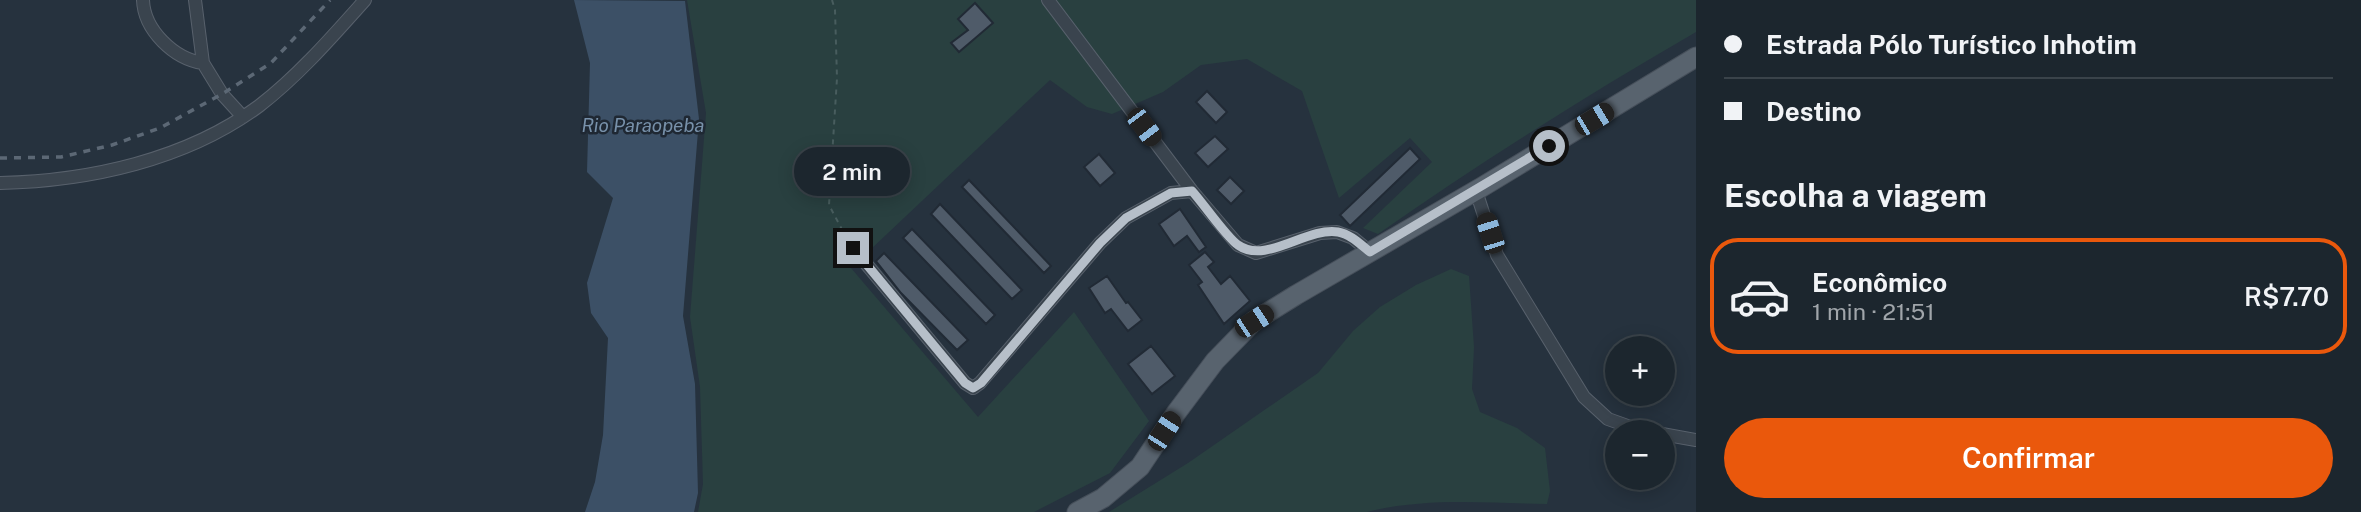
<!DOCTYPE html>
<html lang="pt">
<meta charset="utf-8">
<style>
:root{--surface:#1c262e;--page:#252e36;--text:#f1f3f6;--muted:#a0a5aa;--line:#3a434a;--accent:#ea580c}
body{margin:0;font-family:"Public Sans",sans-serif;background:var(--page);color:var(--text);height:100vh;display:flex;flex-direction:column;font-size:26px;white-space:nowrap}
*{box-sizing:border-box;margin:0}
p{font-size:23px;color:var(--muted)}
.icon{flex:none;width:38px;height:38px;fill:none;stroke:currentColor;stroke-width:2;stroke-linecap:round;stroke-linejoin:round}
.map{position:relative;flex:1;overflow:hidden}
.panel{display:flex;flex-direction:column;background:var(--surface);width:665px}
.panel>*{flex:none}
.hud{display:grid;align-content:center;height:154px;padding:0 28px;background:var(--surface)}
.buttons{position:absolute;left:1605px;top:336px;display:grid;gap:14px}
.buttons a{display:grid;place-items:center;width:70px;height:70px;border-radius:50%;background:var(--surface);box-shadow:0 4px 18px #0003,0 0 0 2px var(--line);font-size:35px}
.end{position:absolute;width:32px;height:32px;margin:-16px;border:9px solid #b6bfc9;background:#111;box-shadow:0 0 0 4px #111}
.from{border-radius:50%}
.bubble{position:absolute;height:49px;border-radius:24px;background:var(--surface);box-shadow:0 4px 18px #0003,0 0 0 2px var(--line);font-size:23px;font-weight:600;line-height:49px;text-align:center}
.car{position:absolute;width:21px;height:42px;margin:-21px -10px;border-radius:9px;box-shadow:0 0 5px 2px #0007;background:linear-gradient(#222 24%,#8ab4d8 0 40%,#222 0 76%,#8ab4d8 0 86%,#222 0)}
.hud b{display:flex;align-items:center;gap:24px;height:66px;font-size:26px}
.hud b+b{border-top:2px solid var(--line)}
.hud i{width:18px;height:18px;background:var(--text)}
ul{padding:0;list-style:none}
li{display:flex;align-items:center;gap:21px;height:116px;margin:0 14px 10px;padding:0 14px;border:4px solid transparent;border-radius:28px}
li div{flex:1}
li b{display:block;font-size:26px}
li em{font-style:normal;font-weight:600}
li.on{border-color:var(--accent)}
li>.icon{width:63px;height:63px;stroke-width:1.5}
h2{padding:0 28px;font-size:32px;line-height:84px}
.button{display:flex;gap:14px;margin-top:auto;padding:14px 28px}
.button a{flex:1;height:80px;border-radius:42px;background:var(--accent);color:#fff;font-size:28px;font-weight:600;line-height:80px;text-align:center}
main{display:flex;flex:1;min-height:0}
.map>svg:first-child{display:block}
.green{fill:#294040}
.water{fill:#3c5066}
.building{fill:#4f5b69;stroke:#212a35;stroke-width:2}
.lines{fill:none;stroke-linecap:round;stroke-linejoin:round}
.street-casing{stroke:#58616c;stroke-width:14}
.primary-casing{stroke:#464f5a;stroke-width:21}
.path{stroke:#485d5e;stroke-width:2;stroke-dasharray:5 5;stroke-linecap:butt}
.street{stroke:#3a444e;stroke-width:12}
.primary{stroke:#58636e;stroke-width:19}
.rail{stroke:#5c6875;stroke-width:3.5;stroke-dasharray:7 7;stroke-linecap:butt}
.route{stroke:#b6bfc9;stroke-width:9}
.labels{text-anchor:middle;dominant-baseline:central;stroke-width:5;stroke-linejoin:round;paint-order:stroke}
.water-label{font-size:19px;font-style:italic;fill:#7891aa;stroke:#1f2833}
</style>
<main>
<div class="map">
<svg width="1696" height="512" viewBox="0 0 1696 512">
<rect width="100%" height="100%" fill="#26323e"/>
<path class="green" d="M687,0H1696V32C1587,95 1481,162 1378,234L1363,228L1432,162L1410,138L1339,198L1302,91L1247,59L1201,65L1163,92L1112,114L1087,107L1050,80L851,268L978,417L1074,312L1149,421L1110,473L1034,512H698L703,484L700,387L690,317L706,113Z
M1451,269L1469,276L1474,347L1472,389L1480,412L1517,428L1545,448L1550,491L1547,504C1487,503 1426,497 1367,512H1109L1188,463L1318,373L1353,331L1380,307L1416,285Z"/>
<path class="water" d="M574,0L685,1L699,119L683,316L695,384L698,493L694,512H585L595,482L603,435L608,338L591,313L587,283L613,198L587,172L590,63Z"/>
<path class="building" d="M975,3L993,23L959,52L951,43L968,30L958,19Z
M1207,91L1227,112L1216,123L1196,102Z
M1215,136L1228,149L1208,167L1195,153Z
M1410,148L1420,159L1350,226L1340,215Z
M1099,154L1115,173L1100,186L1084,167Z
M1230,177L1244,191L1231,204L1217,190Z
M969,180L1051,266L1044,273L962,187Z
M940,204L1022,290L1012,299L931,214Z
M1180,209L1206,247L1199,252L1187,236L1174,246L1159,224Z
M912,229L995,315L986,324L903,238Z
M1205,252L1214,262L1208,267L1221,284L1230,276L1250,301L1224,324L1198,285L1202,282L1189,265Z
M884,253L968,340L957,350L901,293L876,261Z
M1107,276L1126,303L1128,302L1142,320L1128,331L1111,309L1105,313L1089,288Z
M1151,346L1175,376L1152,394L1128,364Z"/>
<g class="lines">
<defs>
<path id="street" d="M143,0C144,30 174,59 203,63
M195,0L203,63L222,94L243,117
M1048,0L1192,191L1238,245L1256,253L1320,233L1337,232L1353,238L1370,252
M0,183C89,181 186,160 259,106C298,76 332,37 365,0
M1476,191L1497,255L1584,397L1608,419L1636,429L1654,432
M853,248L965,383L973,388L980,383L1100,243L1126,218L1171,193L1192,191
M1662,434L1696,440"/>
<path id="primary" d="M1077,512L1103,498L1140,467L1176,413L1215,361L1254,321L1296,295L1482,187L1696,57"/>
</defs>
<use href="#street" class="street-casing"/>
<use href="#primary" class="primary-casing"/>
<path class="path" d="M832,0L835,10L837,78L829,205L847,239"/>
<use href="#street" class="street"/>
<use href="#primary" class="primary"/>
<path class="rail" d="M0,158L61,157L112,145L160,128L222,94L271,63L330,0"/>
</g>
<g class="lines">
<path class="route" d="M853,248L965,383L973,388L981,383L1100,243L1126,218L1171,193L1192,191C1203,203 1227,238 1238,245C1266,265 1306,227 1338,232C1350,234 1360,244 1370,252L1549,146"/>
</g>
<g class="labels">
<g class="water-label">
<text x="643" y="125">Rio Paraopeba</text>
</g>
</g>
</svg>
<div class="buttons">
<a>+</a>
<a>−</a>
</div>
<i class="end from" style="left:1549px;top:146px"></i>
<i class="end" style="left:853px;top:248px"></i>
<div class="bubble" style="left:794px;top:147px;width:116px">2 min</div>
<i class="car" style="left:1594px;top:119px;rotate:59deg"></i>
<i class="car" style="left:1144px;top:127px;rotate:143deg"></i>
<i class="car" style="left:1490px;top:233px;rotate:342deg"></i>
<i class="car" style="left:1254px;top:321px;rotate:57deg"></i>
<i class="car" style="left:1164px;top:431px;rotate:33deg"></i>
</div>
<section class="panel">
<div class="hud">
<b><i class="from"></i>Estrada Pólo Turístico Inhotim</b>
<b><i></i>Destino</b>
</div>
<h2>Escolha a viagem</h2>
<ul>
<li class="on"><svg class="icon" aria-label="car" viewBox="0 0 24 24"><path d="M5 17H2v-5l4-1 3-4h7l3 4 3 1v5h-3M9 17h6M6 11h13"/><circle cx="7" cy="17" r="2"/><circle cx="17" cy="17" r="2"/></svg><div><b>Econômico</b><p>1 min · 21:51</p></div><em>R$7.70</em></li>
</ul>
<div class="button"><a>Confirmar</a></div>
</section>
</main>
